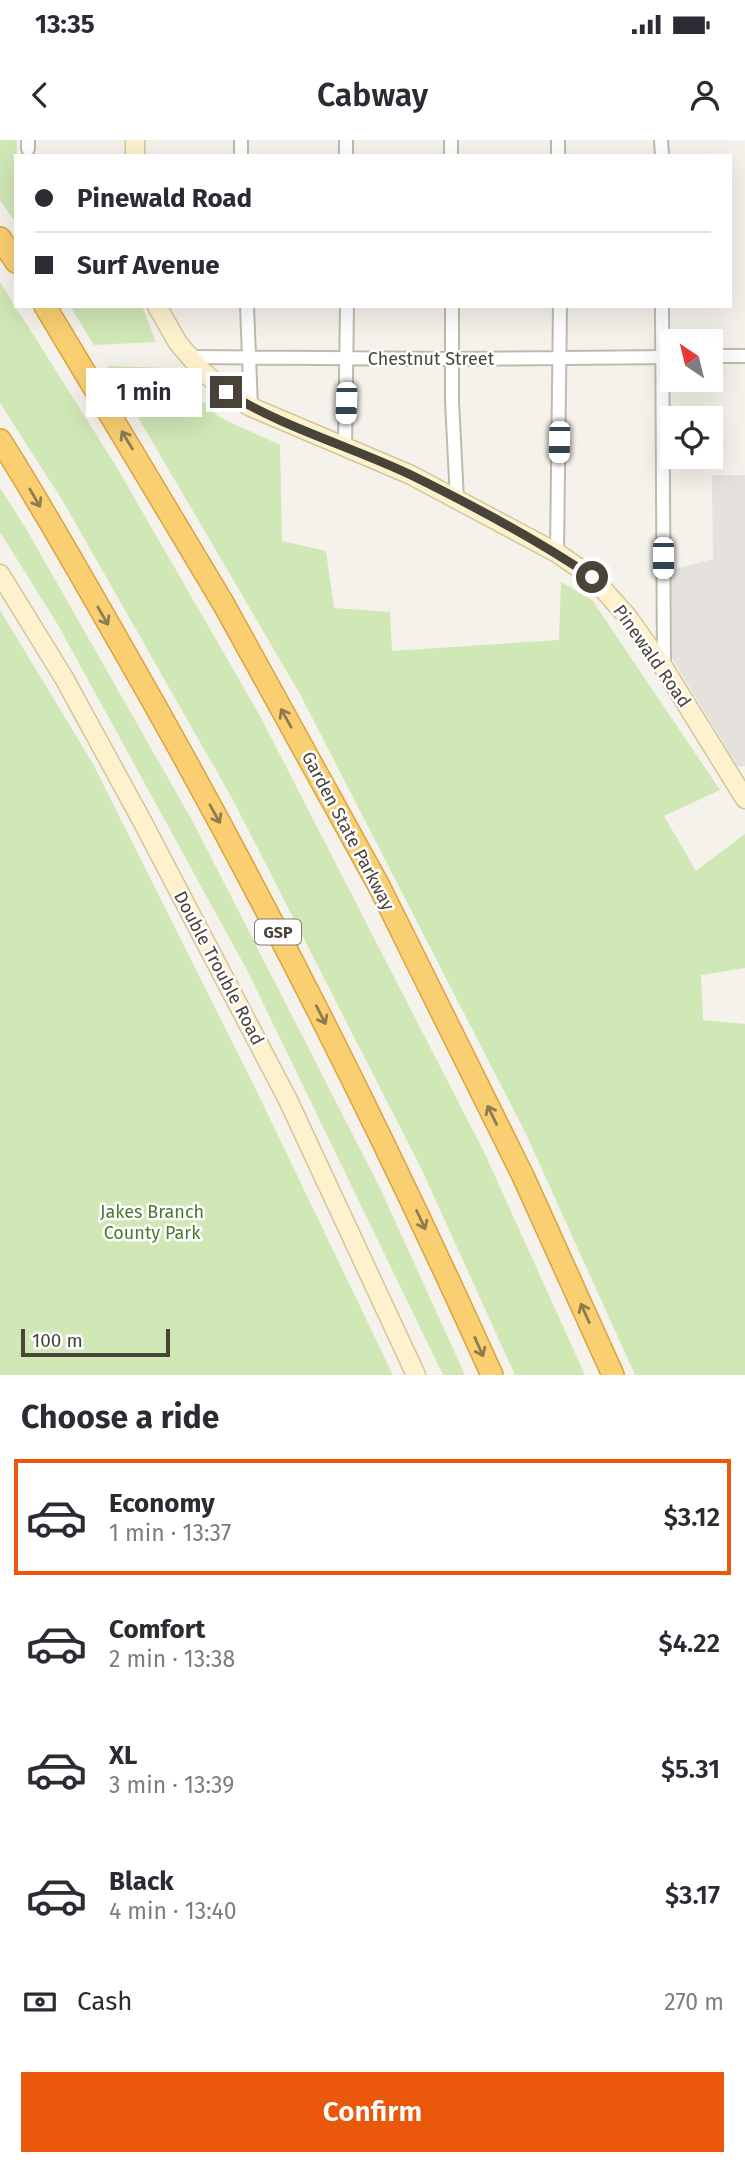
<!DOCTYPE html>
<meta charset="utf-8">
<style>
:root{--surface:#fff;--page:#f7f7f7;--text:#2b2b33;--muted:#7c7c81;--line:#e1e1e2;--accent:#ea580c}
body{margin:0;font-family:"Fira Sans",sans-serif;background:var(--page);color:var(--text);height:100vh;display:flex;flex-direction:column;font-size:26px;white-space:nowrap}
*{box-sizing:border-box;margin:0}
p{font-size:23px;color:var(--muted)}
.icon{flex:none;width:38px;height:38px;fill:none;stroke:currentColor;stroke-width:2;stroke-linecap:round;stroke-linejoin:round}
.map{position:relative;height:1235px;overflow:hidden}
.details{display:flex;flex-direction:column;background:var(--surface);flex:1}
.details>*{flex:none}
.banner{position:absolute;left:14px;top:14px;width:718px;height:154px;border-radius:0px;box-shadow:0 7px 28px #0002;display:grid;align-content:center;height:154px;padding:0 21px;background:var(--surface)}
.needle{width:46px;rotate:325deg}
.fabs{position:absolute;left:660px;top:189px;display:grid;gap:14px}
.fabs a{display:grid;place-items:center;width:63px;height:63px;border-radius:0px;background:var(--surface);box-shadow:0 7px 28px #0002;font-size:35px}
.scale{position:absolute;left:21px;bottom:18px;width:149px;box-sizing:border-box;padding-left:7px;border:4px solid #494339;border-top:0;font-size:19px;line-height:24px;white-space:nowrap;color:#494339;-webkit-text-stroke:5px #fff;paint-order:stroke}
.end{position:absolute;width:32px;height:32px;margin:-16px;border:9px solid #494339;background:#fff;box-shadow:0 0 0 4px #fff}
.from{border-radius:50%}
.bubble{position:absolute;height:49px;border-radius:0px;background:var(--surface);box-shadow:0 7px 28px #0002;font-size:23px;font-weight:600;line-height:49px;text-align:center}
.car{position:absolute;width:21px;height:42px;margin:-21px -10px;border-radius:9px;box-shadow:0 0 5px 2px #0007;background:linear-gradient(#fff 24%,#345 0 40%,#fff 0 76%,#345 0 86%,#fff 0)}
.banner b{display:flex;align-items:center;gap:24px;height:66px;font-size:26px}
.banner b+b{border-top:2px solid var(--line)}
.banner i{width:18px;height:18px;background:var(--text)}
ul{padding:0;list-style:none}
li{display:flex;align-items:center;gap:21px;height:116px;margin:0 14px 10px;padding:0 7px;border:4px solid transparent;border-radius:0px}
li div{flex:1}
li b{display:block;font-size:26px}
li em{font-style:normal;font-weight:600}
li.selected{border-color:var(--accent)}
li>.icon{width:63px;height:63px;stroke-width:1.5}
h2{padding:0 21px;font-size:32px;line-height:84px}
.pay{display:flex;align-items:center;gap:18px;height:77px;padding:0 21px;font-size:26px}
.pay p{margin-inline-start:auto}
.primary-button{display:flex;gap:14px;margin-top:auto;padding:14px 21px}
.primary-button a{flex:1;height:80px;border-radius:0px;background:var(--accent);color:#fff;font-size:28px;font-weight:600;line-height:80px;text-align:center}
.status{display:flex;justify-content:space-between;align-items:center;height:49px;padding:0 35px;background:var(--surface);direction:ltr}
.status svg{height:19px;fill:currentColor}
header{display:flex;justify-content:space-between;align-items:center;height:91px;padding:0 21px;background:var(--surface);font-size:32px;font-weight:600}
.map>svg:first-child{display:block}
.industrial{fill:#e5e1dc}
.green{fill:#d0e7b6}
.lines{fill:none;stroke-linecap:round;stroke-linejoin:round}
.street-casing{stroke:#c0baae;stroke-width:16}
.secondary-casing{stroke:#d3c69c;stroke-width:21}
.highway-casing{stroke:#d9a441;stroke-width:24}
.street{stroke:#fff;stroke-width:12}
.secondary{stroke:#fdf2cd;stroke-width:18}
.highway{stroke:#f9cf72;stroke-width:21}
.oneway{stroke:#8f7b50}
.route{stroke:#494339;stroke-width:9}
.labels{text-anchor:middle;dominant-baseline:central;stroke-width:5;stroke-linejoin:round;paint-order:stroke}
.shield{fill:#fff;stroke:#807b74;stroke-width:2}
.shield-label{font-size:16px;font-weight:bold;fill:#494339}
.street-label{font-size:18px;fill:#494339;stroke:#fff}
.park-label{font-size:18px;fill:#487a2d;stroke:#fff}
</style>
<div class="status"><b>13:35</b><svg viewBox="0 0 49 12"><path d="M0 12V9h3v3zM5 12V6h3v6zM10 12V3h3v9zM15 12V0h3v12zM26 1h20v11H26zM47 4h2v5h-2z"/></svg></div>
<header><svg class="icon" aria-label="back" viewBox="0 0 24 24"><path d="M15 5l-7 7 7 7"/></svg>Cabway<svg class="icon" aria-label="person" viewBox="0 0 24 24"><circle cx="12" cy="8" r="4"/><path d="M4 21q1-7 8-7t8 7"/></svg></header>
<div class="map">
<svg width="745" height="1235" viewBox="0 0 745 1235">
<rect width="100%" height="100%" fill="#f5f2eb"/>
<path class="industrial" d="M712,335H745V626L738,627L672,518V430L713,419Z"/>
<path class="green" d="M0,0H17L16,83L0,60Z
M0,142L116,326L260,576L485,1014L585,1235H515L421,1028L233,660L64,363L0,263Z
M70,166H142L156,202L94,205Z
M108,226L168,228L219,277L280,305L282,401L326,411L334,468L390,472L392,511L559,500L561,442L592,460L720,650L664,676L696,731L745,694V828L701,835L703,880L745,884V1235H635L526,994L300,554Z
M0,348L25,387L193,682L380,1048L465,1235H443L248,832L58,485L0,392Z
M0,470L93,624L258,954L393,1235H0Z"/>
<g class="lines">
<defs>
<path id="street" d="M28,0V9
M241,0V16
M346,0V16
M451,0V16
M558,0V16
M661,0L662,16
M247,166L251,267
M452,166V261L457,360
M662,166L664,526
M710,216H745
M189,217L452,219L672,217
M345,307L347,166
M557,413L560,166"/>
<path id="secondary" d="M135,0V16
M157,166L178,203L202,231L227,252L251,267L411,335L557,413L592,437L627,476L664,528L745,659
M0,434L64,538L141,679L288,960L416,1235"/>
<path id="highway" d="M0,98L16,122
M45,166L223,463L379,746L523,1036L613,1235
M0,300C42,366 80,434 119,502C256,740 379,985 492,1235"/>
</defs>
<use href="#street" class="street-casing"/>
<use href="#secondary" class="secondary-casing"/>
<use href="#highway" class="highway-casing"/>
<use href="#street" class="street"/>
<use href="#secondary" class="secondary"/>
<use href="#highway" class="highway"/>
</g>
<defs><path id="oneway-shaft" d="M-6 0H5M1.5-3L5.5 0L1.5 3" fill="none" stroke-width="1.6" stroke-linecap="round" stroke-linejoin="round" transform="scale(1.75)"/></defs>
<g class="oneway">
<use href="#oneway-shaft" transform="translate(127 300) rotate(-121)"/>
<use href="#oneway-shaft" transform="translate(35 358) rotate(60)"/>
<use href="#oneway-shaft" transform="translate(103 476) rotate(60)"/>
<use href="#oneway-shaft" transform="translate(286 578) rotate(-119)"/>
<use href="#oneway-shaft" transform="translate(215 674) rotate(61)"/>
<use href="#oneway-shaft" transform="translate(321 875) rotate(63)"/>
<use href="#oneway-shaft" transform="translate(492 975) rotate(-116)"/>
<use href="#oneway-shaft" transform="translate(421 1080) rotate(65)"/>
<use href="#oneway-shaft" transform="translate(585 1173) rotate(-114)"/>
<use href="#oneway-shaft" transform="translate(479 1207) rotate(66)"/>
</g>
<g class="lines">
<path class="route" d="M226,252C284,288 350,306 411,335C472,365 536,399 592,437"/>
</g>
<g class="labels">
<rect class="shield" x="255" y="779.5" width="46" height="25" rx="5"/>
<g class="shield-label">
<text x="278" y="792">GSP</text>
</g>
<g class="street-label">
<text x="431" y="219">Chestnut Street</text>
<text transform="translate(652 516) rotate(55)">Pinewald Road</text>
<text transform="translate(348 691) rotate(62)">Garden State Parkway</text>
<text transform="translate(219 828) rotate(62)">Double Trouble Road</text>
</g>
<g class="park-label">
<text x="152" y="1072">Jakes Branch<tspan x="152" dy="21">County Park</tspan></text>
</g>
</g>
</svg>
<div class="fabs">
<a><svg class="needle" viewBox="-14 -14 28 28"><path d="M0-13l5 13h-10z" fill="#e53935"/><path d="M0 13l5-13h-10z" fill="#7c7c81"/></svg></a>
<a><svg class="icon" aria-label="locate" viewBox="0 0 24 24"><circle cx="12" cy="12" r="6"/><path d="M12 2v4M12 18v4M2 12h4M18 12h4"/></svg></a>
</div>
<div class="scale">100 m</div>
<i class="end from" style="left:592px;top:437px"></i>
<i class="end" style="left:226px;top:252px"></i>
<div class="bubble" style="left:86px;top:228px;width:116px">1 min</div>
<i class="car" style="left:346px;top:263px;rotate:182deg"></i>
<i class="car" style="left:559px;top:302px;rotate:181deg"></i>
<i class="car" style="left:663px;top:418px;rotate:180deg"></i>
<div class="banner">
<b><i class="from"></i>Pinewald Road</b>
<b><i></i>Surf Avenue</b>
</div>
</div>
<section class="details">
<h2>Choose a ride</h2>
<ul>
<li class="selected"><svg class="icon" aria-label="car" viewBox="0 0 24 24"><path d="M5 17H2v-5l4-1 3-4h7l3 4 3 1v5h-3M9 17h6M6 11h13"/><circle cx="7" cy="17" r="2"/><circle cx="17" cy="17" r="2"/></svg><div><b>Economy</b><p>1 min · 13:37</p></div><em>$3.12</em></li>
<li><svg class="icon" aria-label="car" viewBox="0 0 24 24"><path d="M5 17H2v-5l4-1 3-4h7l3 4 3 1v5h-3M9 17h6M6 11h13"/><circle cx="7" cy="17" r="2"/><circle cx="17" cy="17" r="2"/></svg><div><b>Comfort</b><p>2 min · 13:38</p></div><em>$4.22</em></li>
<li><svg class="icon" aria-label="car" viewBox="0 0 24 24"><path d="M5 17H2v-5l4-1 3-4h7l3 4 3 1v5h-3M9 17h6M6 11h13"/><circle cx="7" cy="17" r="2"/><circle cx="17" cy="17" r="2"/></svg><div><b>XL</b><p>3 min · 13:39</p></div><em>$5.31</em></li>
<li><svg class="icon" aria-label="car" viewBox="0 0 24 24"><path d="M5 17H2v-5l4-1 3-4h7l3 4 3 1v5h-3M9 17h6M6 11h13"/><circle cx="7" cy="17" r="2"/><circle cx="17" cy="17" r="2"/></svg><div><b>Black</b><p>4 min · 13:40</p></div><em>$3.17</em></li>
</ul>
<div class="pay"><svg class="icon" aria-label="cash" viewBox="0 0 24 24"><path d="M3 7h18v10H3z"/><circle cx="12" cy="12" r="2"/></svg>Cash<p>270 m</p></div>
<div class="primary-button"><a>Confirm</a></div>
</section>
